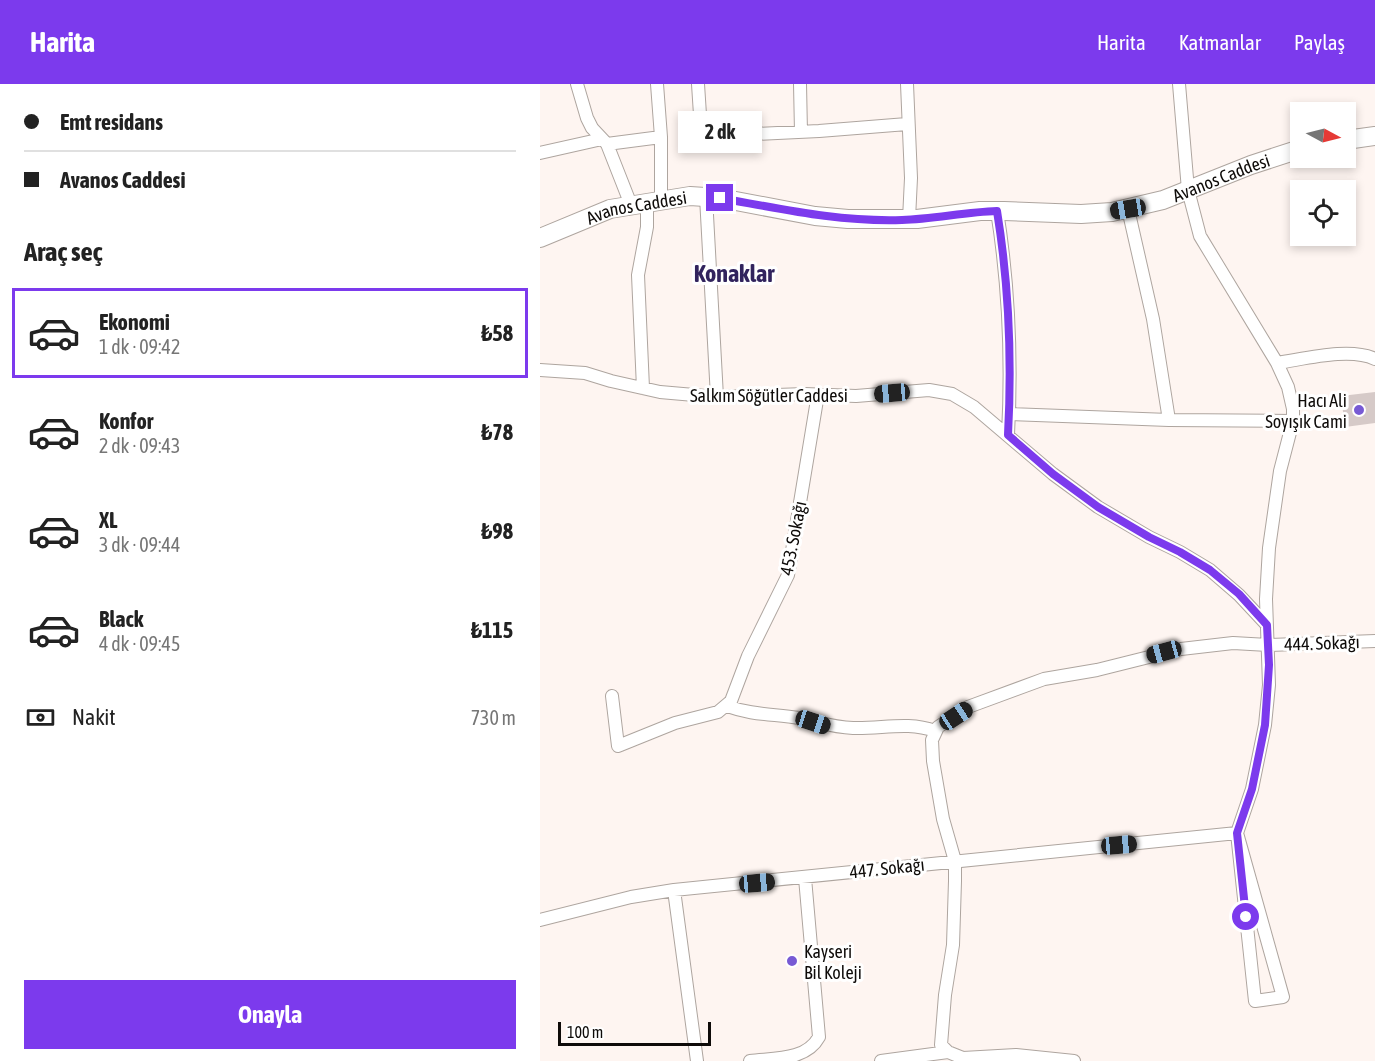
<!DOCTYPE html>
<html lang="tr">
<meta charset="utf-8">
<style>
:root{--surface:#fff;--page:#f6f6f6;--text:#222;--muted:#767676;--line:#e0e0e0;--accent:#7c3aed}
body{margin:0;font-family:"Asap Condensed",sans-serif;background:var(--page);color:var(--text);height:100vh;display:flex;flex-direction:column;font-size:22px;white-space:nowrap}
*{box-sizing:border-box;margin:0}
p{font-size:20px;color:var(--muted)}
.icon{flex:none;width:33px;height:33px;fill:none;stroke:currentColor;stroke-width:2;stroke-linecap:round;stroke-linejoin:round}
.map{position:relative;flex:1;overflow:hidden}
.sheet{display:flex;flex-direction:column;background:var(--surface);width:540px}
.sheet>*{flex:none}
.hud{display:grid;align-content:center;height:132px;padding:0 24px;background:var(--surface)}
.needle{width:39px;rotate:97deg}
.fabs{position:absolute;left:750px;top:18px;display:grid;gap:12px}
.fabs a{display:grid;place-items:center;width:66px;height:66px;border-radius:0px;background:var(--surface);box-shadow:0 3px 9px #0003;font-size:30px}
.scale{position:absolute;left:18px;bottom:15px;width:153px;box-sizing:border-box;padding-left:6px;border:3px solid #0e0b09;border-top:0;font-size:16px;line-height:21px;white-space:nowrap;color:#0e0b09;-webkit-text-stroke:4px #fff;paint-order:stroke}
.end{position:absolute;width:27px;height:27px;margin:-14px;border:8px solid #7c3aed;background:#fff;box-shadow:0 0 0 3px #fff}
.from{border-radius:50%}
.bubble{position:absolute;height:42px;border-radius:0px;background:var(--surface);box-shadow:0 3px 9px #0003;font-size:20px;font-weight:700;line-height:42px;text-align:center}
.car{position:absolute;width:18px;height:36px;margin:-18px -9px;border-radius:8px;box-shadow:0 0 4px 2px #0007;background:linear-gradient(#222 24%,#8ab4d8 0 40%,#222 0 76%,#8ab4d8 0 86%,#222 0)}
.hud b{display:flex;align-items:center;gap:21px;height:57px;font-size:22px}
.hud b+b{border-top:2px solid var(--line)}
.hud i{width:15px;height:15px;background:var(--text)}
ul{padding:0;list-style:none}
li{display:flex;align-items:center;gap:18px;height:90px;margin:0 12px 9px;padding:0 12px;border:3px solid transparent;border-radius:0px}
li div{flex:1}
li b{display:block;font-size:22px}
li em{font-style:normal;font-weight:700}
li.selected{border-color:var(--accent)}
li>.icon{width:54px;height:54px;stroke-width:1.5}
h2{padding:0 24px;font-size:27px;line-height:72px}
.pay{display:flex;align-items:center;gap:15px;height:66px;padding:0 24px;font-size:22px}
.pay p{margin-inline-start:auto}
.cta{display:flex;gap:12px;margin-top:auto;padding:12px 24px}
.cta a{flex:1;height:69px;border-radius:0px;background:var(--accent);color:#fff;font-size:24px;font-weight:700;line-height:69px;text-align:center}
header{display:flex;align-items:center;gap:36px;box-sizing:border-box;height:84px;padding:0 30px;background:var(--accent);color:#fff}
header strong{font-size:28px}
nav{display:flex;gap:33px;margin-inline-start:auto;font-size:21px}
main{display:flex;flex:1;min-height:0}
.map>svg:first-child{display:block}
.building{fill:#d6cac8}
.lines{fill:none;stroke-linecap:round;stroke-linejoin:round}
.street-casing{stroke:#aea59f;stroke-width:14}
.secondary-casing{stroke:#aea59f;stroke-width:20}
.street{stroke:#fff;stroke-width:12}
.secondary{stroke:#fff;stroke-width:18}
.route{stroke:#7c3aed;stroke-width:8}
.poi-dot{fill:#775ad4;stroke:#fff;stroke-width:2}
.labels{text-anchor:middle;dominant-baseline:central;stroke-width:6;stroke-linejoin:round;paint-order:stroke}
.street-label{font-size:18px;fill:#0e0b09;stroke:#fff}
.poi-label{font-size:18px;fill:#0e0b09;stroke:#fff;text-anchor:end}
.district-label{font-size:24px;font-weight:bold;fill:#31235d;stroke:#fff}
</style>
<header>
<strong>Harita</strong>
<nav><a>Harita</a><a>Katmanlar</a><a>Paylaş</a></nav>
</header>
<main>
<section class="sheet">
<div class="hud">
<b><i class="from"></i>Emt residans</b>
<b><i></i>Avanos Caddesi</b>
</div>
<h2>Araç seç</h2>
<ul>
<li class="selected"><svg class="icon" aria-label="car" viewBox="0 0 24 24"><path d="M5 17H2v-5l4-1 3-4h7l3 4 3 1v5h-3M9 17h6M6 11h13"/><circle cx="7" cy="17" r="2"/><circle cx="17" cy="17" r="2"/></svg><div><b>Ekonomi</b><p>1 dk · 09:42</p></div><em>₺58</em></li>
<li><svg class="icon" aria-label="car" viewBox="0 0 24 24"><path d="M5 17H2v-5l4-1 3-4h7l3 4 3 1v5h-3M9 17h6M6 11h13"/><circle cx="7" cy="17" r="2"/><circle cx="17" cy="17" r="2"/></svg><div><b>Konfor</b><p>2 dk · 09:43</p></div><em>₺78</em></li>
<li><svg class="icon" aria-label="car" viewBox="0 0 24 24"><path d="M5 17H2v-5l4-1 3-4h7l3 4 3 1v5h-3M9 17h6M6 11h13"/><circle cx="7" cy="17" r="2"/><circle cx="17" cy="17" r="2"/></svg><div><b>XL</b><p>3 dk · 09:44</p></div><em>₺98</em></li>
<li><svg class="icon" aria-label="car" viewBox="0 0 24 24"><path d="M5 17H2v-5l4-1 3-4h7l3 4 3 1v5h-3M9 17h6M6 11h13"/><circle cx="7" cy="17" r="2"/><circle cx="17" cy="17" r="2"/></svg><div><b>Black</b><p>4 dk · 09:45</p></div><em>₺115</em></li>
</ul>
<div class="pay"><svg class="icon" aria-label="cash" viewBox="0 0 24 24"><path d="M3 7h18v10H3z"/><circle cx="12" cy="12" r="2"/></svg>Nakit<p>730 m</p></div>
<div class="cta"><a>Onayla</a></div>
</section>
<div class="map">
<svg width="835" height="977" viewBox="0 0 835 977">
<rect width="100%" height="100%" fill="#fef5f1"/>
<path class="building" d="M835,308V339L805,343L801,312Z"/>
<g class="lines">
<defs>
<path id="street" d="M37,0L47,34L52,44L67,60L91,121
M117,0L121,53V116
M158,0L161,46L171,52L279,47L367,40
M260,0L261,48
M367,0L371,94L369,135
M639,0L648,106L660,152L737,279L748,303L753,325V337L740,387L729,464L726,515L729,601L725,641L712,705L697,749L715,917L743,913L697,749
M67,60L121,53
M0,69L62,55
M166,113L177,313
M588,125L613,235L629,336
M457,127C469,202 472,275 468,351
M737,279C765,275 810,263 835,275
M0,286L45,289L71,297L120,308L177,313L265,310L316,312L389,306L412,310L434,323L513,390L558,423L609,453L640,468L670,486L699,511L727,541
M103,304L98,191L107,143V119
M469,330L629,336L753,337
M72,612L78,662L135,639L178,628L191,617L208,572L248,491L278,310
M187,622C211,631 235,630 259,634C280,638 291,643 313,644C342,645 368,637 395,647
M134,806L157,977
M0,836L91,813L134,806L697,749
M210,977C233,974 266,977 279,953L265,794
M341,977L408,968
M534,977L476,971L423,974L408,968L401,961L405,911L413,861L415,797V777L403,735L393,677L392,656L398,643L428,623L504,595L557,586L641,565L693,559L728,561L835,557"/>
<g id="secondary">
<path d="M806,56L835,52"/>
<path id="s1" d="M0,154L70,125L150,112L180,114L275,132L308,135H377L440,127H464L541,130L572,128L623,116L711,81L760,65"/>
</g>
</defs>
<use href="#street" class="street-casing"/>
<use href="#secondary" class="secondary-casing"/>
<use href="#street" class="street"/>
<use href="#secondary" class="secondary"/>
</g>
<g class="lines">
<path class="route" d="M180,114C242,125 298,138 362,136C394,135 425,128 457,127C469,201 472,276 468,351L513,390L558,423L609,453L640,468L670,486L699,510L727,541L729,581L725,641L712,705L697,749L706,833"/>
</g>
<g class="poi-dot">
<circle cx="819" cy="326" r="6"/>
<circle cx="252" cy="877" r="6"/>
</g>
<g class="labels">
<g class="street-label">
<text stroke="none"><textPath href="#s1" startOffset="696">Avanos Caddesi</textPath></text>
<text stroke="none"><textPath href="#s1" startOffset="102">Avanos Caddesi</textPath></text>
<text x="229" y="311">Salkım Söğütler Caddesi</text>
<text transform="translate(253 454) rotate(-79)">453. Sokağı</text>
<text transform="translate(782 559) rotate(-2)">444. Sokağı</text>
<text transform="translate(347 784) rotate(-6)">447. Sokağı</text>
</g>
<g class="poi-label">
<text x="807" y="316">Hacı Ali<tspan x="807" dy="21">Soyışık Cami</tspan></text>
<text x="264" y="867" text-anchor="start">Kayseri<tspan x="264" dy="21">Bil Koleji</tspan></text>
</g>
<g class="district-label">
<text x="194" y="189">Konaklar</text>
</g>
</g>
</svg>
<div class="fabs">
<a><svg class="needle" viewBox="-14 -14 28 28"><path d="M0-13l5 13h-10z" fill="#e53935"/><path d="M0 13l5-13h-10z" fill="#767676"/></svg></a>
<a><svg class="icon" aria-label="locate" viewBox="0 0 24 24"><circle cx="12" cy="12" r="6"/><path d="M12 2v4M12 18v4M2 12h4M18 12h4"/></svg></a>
</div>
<div class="scale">100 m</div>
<i class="end from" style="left:706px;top:833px"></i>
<i class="end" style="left:180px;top:114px"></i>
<div class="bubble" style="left:138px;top:27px;width:84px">2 dk</div>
<i class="car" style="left:588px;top:125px;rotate:261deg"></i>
<i class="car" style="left:352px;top:309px;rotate:265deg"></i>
<i class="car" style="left:624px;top:568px;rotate:255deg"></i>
<i class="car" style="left:416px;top:632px;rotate:57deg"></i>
<i class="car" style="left:273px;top:638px;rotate:108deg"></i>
<i class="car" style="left:579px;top:761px;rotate:85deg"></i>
<i class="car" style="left:217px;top:799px;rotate:85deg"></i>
</div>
</main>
